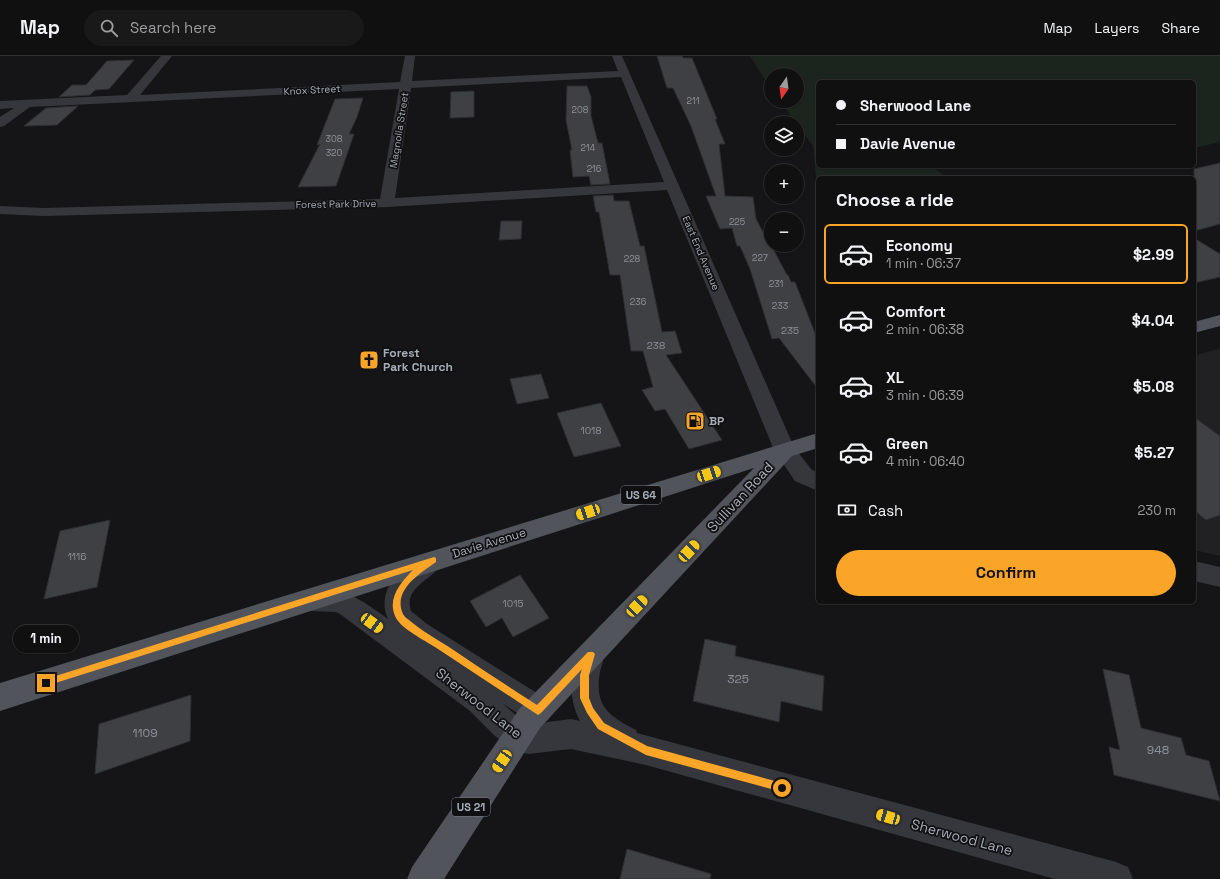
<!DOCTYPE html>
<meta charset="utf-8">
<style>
:root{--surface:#101011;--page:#19191a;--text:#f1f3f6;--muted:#9c9d9f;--line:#303031;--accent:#fba528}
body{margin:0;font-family:"Space Grotesk",sans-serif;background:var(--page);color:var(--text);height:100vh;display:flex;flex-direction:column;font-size:15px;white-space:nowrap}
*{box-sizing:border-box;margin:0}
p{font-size:13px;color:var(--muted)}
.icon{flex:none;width:22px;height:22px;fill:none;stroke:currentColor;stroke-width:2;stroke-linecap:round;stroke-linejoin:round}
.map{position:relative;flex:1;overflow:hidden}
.drawer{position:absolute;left:816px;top:120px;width:380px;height:428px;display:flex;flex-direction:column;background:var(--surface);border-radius:6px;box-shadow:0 1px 3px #0004,0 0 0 1px var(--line)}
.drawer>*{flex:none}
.banner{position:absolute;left:816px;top:24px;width:380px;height:88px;border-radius:6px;box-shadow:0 1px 3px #0004,0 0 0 1px var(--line);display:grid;align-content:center;height:88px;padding:0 20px;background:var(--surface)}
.needle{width:26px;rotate:194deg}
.tools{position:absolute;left:764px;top:12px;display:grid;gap:8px}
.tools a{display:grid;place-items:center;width:40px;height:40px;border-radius:50%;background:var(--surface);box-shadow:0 1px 3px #0004,0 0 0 1px var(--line);font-size:20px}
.end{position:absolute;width:18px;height:18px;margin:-9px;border:5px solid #fba528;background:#111;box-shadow:0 0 0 2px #111}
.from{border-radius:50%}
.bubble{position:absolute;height:28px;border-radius:14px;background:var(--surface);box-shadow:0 1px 3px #0004,0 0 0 1px var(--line);font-size:13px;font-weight:600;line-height:28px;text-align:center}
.car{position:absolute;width:12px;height:24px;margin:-12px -6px;border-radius:5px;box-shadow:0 0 3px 1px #0007;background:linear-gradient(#f5c518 24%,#345 0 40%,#f5c518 0 76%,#345 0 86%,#f5c518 0)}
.banner b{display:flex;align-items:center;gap:14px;height:38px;font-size:15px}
.banner b+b{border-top:1px solid var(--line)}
.banner i{width:10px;height:10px;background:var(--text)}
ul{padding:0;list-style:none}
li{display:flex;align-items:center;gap:12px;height:60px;margin:0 8px 6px;padding:0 12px;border:2px solid transparent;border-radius:6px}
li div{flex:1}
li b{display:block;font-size:15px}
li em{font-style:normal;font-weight:600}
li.selected{border-color:var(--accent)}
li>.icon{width:36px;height:36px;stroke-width:1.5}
h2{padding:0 20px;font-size:18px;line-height:48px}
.pay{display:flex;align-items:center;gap:10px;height:44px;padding:0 20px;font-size:15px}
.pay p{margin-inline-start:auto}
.action{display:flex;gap:8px;margin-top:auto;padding:8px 20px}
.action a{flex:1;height:46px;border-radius:24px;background:var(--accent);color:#111;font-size:16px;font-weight:600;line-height:46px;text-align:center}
header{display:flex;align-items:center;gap:24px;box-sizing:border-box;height:56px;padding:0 20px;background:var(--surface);border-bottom:1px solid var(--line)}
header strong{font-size:19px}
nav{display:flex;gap:22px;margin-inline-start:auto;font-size:14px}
.search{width:280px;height:36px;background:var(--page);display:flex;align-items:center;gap:10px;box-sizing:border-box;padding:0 14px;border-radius:22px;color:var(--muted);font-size:15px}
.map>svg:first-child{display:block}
.built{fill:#212124}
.green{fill:#1c251d}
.building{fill:#3f4044;stroke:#2f2f33}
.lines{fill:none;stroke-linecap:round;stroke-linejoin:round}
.minor{fill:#35373c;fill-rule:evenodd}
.major{fill:#51545b;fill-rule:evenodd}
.route{fill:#fba528}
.labels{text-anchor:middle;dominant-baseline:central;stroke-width:3.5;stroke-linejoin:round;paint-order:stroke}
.far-number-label{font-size:9px;fill:#8c929b}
.far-street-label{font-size:10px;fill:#a6adb8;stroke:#101012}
.number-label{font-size:10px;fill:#8c929b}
.shield{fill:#101012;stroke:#797e86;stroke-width:1}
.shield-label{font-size:11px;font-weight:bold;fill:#a6adb8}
.poi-label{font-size:12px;font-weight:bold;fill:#a6adb8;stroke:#101012;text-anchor:start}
.street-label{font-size:12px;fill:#a6adb8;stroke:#101012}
.near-number-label{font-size:12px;fill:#8c929b}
.near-street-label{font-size:14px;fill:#a6adb8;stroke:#101012}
</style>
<header>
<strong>Map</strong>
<div class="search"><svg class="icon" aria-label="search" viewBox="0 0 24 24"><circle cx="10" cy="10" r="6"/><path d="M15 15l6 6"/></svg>Search here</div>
<nav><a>Map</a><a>Layers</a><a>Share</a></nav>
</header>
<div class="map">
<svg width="1220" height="823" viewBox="0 0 1220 823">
<rect width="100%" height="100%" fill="#151517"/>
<path class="built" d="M1220,292V500L1194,494V300Z"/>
<path class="green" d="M750,0H1220V86L1194,92V26H818V110H932L947,122H818V141L813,90L780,45H797V19H771V33Z"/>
<path class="building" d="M657,0H682L683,2H692L717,63H715L725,88H719L725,140L753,141L756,163L764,178H767L771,189L787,219H788L791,226H795L818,285V333L779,282L772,283L750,213L740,190H737L732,172L720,173L706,140H716L691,70L673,32H667Z
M134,4L109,33L95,34L90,39L59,41L72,29H86L107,5Z
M567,30H587L591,41V60L598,87H602L610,128L591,129L589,120L573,121L570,94H572L566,64Z
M474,35V61L450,62L451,36Z
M363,42L357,61L349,78H354L336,130L298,131L320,88L317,89L335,43Z
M78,50L57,69L24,70L46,52Z
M1220,107V168L1194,175V113Z
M613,139L614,145H629L640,190H644L662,276L675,275L682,297L666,299L722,384L689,393L665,353L655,355L642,334L653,331L643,295H631L620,219H610L599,156H596L593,140Z
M501,165H522L521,183L499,184Z
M1194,182L1220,198V221L1194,227Z
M541,318L549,342L517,348L510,323Z
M601,347L621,390L574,401L557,357Z
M1194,361L1220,380V459L1206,464L1194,454Z
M110,464L97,531L44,543L60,475Z
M520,519L549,562L513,581L502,562L486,571L470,545Z
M705,583L736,590L735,600L824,620L822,655L781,645L779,666L693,645Z
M1103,613L1129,619L1141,672L1181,682L1186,699L1209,705L1220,745L1114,719L1109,691L1120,694Z
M191,639L190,685L95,718L99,668Z
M627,793L711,818L710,823H620Z"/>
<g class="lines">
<path class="minor" d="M161,0H172L140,39L400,26L405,0H415L412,25L618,15L612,0H622L794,391L811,413L818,417V435L795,425L774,394L667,134L387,151L44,160L0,158V150L44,152L380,143L399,33L30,51L4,70L0,71V61L14,52L0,53V45L127,39ZM621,21L664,126L395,142L411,32Z
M431,496L440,499L443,506C434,524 403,530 411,555L427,568L548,644L552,654L548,664L540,667L571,663L580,665C567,640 570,615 581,589L591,586L601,589C606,601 603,604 600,616C594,649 608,660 636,674L637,677L1116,806L1128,811L1133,823H1055L646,709L571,693L528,698L518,695L508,690L495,680L470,655L340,558L336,556L310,555L301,552L297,544L301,536C336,524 361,544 388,563C374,533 405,505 431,496ZM502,647L528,664L537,667L526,668Z
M1194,505L1220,511V531L1194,525Z"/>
<path class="major" d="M1220,259V270L1194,277V266Z
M818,377V392L792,400L540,672L444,823H407L412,811L520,652L754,412L0,655V627Z"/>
</g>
<path class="route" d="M434,501L436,502V506C422,516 397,531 401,552C402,557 404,561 409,564C422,575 438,584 452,593C480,612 509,631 537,649L588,596H593L595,598L589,619V642L593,652L604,667L647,690L782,727L786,728L787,732L786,735L782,736L646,699L598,673L587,657L580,642V619L582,613L541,657L538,659L535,657C502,635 468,613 435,591C424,584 402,573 396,562C386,543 401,526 413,514L46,630L42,627L46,623Z"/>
<defs>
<symbol id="church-square" viewBox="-11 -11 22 22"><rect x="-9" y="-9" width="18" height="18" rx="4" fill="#fba528" stroke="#101012"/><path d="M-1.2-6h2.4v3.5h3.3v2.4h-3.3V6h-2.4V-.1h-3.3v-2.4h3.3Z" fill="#111"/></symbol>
<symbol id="fuel-square" viewBox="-11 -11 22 22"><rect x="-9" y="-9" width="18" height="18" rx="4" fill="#fba528" stroke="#101012"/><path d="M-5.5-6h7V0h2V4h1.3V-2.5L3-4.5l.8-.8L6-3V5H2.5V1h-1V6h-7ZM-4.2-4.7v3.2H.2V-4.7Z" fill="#111"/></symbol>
</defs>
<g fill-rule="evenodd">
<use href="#church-square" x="358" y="293" width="22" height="22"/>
<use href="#fuel-square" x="684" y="354" width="22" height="22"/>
</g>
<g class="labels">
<g class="far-number-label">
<text x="693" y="45">211</text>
<text x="580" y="54">208</text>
<text x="334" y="83">308</text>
<text x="588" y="92">214</text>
<text x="334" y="97">320</text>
<text x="594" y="113">216</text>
<text x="737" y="166">225</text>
<text x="760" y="202">227</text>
<text x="632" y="203">228</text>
<text x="776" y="228">231</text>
<text x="638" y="246">236</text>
<text x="780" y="250">233</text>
</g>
<g class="far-street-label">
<text transform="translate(312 34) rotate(-3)">Knox Street</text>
<text transform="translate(399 74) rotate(-81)">Magnolia Street</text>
<text transform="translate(336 148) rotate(-1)">Forest Park Drive</text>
<text transform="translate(701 197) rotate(67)">East End Avenue</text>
</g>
<g class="number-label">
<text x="790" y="274">235</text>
<text x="656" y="289">238</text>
<text x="591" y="374">1018</text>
<text x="77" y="500">1116</text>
<text x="513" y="547">1015</text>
</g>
<g class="shield">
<rect x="621" y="430" width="40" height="18" rx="3"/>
<rect x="452" y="742" width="38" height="18" rx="3"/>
</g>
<g class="shield-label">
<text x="641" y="439">US 64</text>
<text x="471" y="751">US 21</text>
</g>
<g class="poi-label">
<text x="383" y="297">Forest<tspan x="383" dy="14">Park Church</tspan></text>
<text x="709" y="365">BP</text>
</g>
<g class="street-label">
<text transform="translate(489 487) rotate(-17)">Davie Avenue</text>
</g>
<g class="near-number-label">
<text x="738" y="623">325</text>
<text x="145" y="677">1109</text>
<text x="1158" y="694">948</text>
</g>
<g class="near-street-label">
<text transform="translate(740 441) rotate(-47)">Sullivan Road</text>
<text transform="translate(479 647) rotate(38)">Sherwood Lane</text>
<text transform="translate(962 781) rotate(15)">Sherwood Lane</text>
</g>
</g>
</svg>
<div class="tools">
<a><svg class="needle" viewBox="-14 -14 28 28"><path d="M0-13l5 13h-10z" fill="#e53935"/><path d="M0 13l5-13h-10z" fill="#9c9d9f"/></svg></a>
<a><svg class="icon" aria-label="layers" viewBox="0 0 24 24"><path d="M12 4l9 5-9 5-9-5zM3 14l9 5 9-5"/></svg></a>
<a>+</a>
<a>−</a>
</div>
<i class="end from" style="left:782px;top:732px"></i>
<i class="end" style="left:46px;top:627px"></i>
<div class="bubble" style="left:13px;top:569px;width:66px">1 min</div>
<i class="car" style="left:709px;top:418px;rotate:72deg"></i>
<i class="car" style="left:588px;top:456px;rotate:252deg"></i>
<i class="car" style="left:689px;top:495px;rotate:43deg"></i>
<i class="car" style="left:637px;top:550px;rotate:44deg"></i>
<i class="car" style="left:372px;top:567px;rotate:126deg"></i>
<i class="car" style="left:502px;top:705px;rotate:214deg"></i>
<i class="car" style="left:888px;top:761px;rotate:286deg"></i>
<div class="banner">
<b><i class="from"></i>Sherwood Lane</b>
<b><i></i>Davie Avenue</b>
</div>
<section class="drawer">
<h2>Choose a ride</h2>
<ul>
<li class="selected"><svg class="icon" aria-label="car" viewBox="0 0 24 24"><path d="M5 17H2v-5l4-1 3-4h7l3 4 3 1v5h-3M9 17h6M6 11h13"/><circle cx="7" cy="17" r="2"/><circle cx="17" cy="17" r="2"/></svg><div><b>Economy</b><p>1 min · 06:37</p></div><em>$2.99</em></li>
<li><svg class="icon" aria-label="car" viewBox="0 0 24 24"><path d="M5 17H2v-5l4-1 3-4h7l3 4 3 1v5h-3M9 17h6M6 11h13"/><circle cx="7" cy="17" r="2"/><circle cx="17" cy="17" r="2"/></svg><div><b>Comfort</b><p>2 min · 06:38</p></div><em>$4.04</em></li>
<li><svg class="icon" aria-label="car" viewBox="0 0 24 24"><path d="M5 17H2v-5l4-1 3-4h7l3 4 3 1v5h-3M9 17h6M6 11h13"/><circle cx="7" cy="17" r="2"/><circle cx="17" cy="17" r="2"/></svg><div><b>XL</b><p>3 min · 06:39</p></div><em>$5.08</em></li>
<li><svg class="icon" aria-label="car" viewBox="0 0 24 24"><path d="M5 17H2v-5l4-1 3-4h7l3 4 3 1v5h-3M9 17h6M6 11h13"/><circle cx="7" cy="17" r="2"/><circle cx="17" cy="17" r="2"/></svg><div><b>Green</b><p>4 min · 06:40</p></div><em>$5.27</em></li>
</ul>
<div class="pay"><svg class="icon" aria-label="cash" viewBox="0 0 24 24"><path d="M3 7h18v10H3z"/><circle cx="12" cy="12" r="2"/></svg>Cash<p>230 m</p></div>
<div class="action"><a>Confirm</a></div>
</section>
</div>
